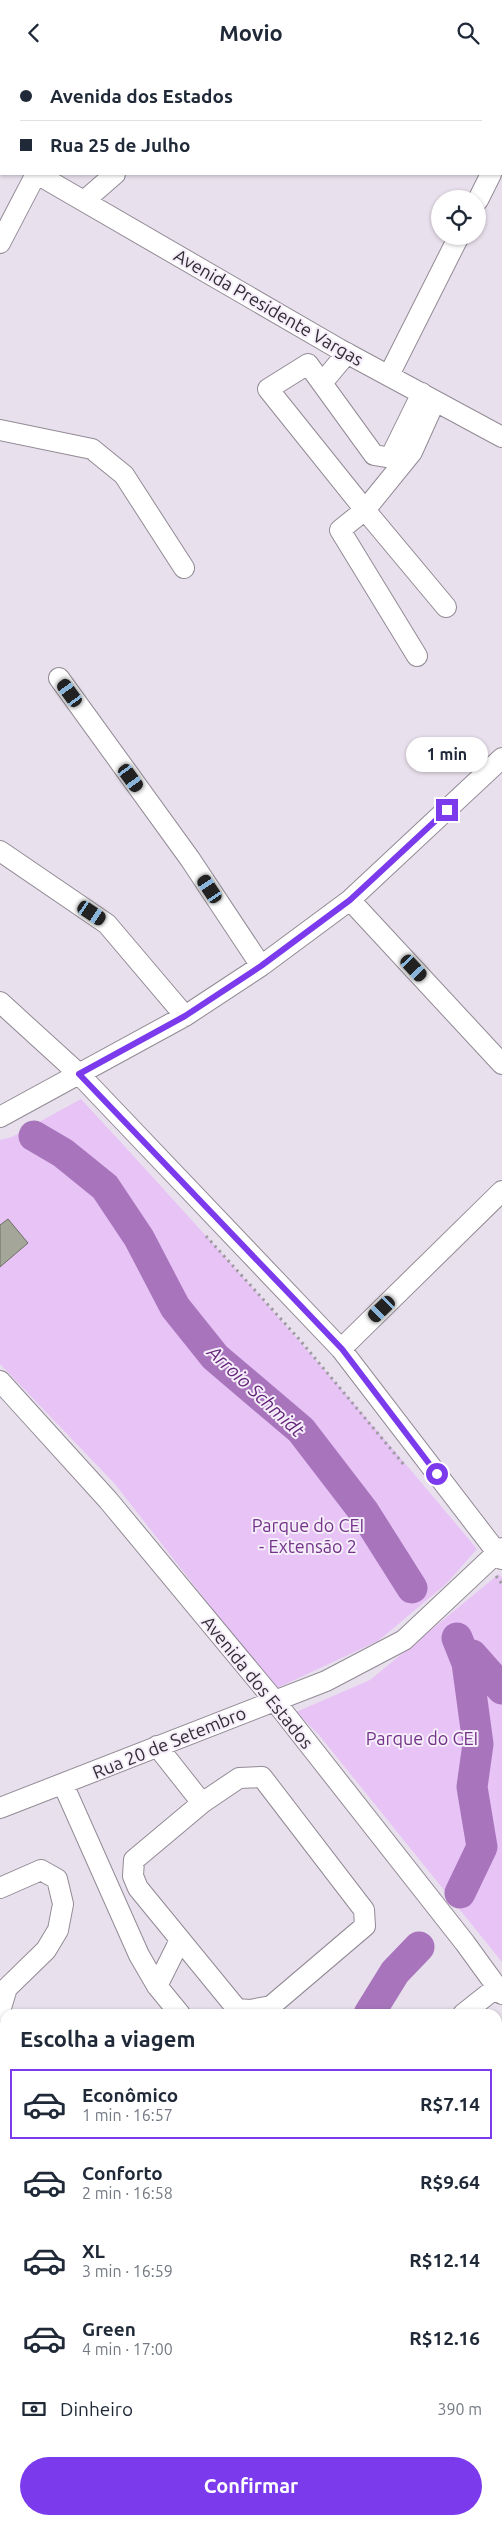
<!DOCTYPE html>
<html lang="pt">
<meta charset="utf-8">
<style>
:root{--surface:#fff;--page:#f6f6f7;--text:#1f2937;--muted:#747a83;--line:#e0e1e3;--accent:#7c3aed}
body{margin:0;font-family:Ubuntu,sans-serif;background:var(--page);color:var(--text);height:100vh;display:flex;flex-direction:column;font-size:19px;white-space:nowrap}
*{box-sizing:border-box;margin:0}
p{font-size:16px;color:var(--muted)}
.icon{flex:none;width:28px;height:28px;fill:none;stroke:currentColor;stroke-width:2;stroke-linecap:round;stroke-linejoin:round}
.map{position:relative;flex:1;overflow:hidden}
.drawer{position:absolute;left:0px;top:1944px;width:502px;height:516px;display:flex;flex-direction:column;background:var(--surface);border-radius:15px 15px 0 0;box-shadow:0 1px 4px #0004}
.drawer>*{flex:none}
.banner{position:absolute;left:0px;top:0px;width:502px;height:110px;box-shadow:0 1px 4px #0004;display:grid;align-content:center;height:110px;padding:0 20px;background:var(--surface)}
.buttons{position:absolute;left:431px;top:125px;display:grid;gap:10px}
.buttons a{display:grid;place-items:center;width:55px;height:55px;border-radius:50%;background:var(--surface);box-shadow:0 1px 4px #0004;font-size:25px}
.end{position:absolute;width:22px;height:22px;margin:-11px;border:6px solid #7c3aed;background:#fff;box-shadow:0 0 0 2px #fff}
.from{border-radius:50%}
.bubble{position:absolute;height:35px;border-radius:18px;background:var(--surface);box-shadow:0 1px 4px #0004;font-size:16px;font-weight:700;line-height:35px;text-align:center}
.car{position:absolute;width:15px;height:30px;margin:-15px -8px;border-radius:6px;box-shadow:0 0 4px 1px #0007;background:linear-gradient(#222 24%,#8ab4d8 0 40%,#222 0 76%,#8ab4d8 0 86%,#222 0)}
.banner b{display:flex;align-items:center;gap:18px;height:48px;font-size:19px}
.banner b+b{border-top:1px solid var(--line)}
.banner i{width:12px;height:12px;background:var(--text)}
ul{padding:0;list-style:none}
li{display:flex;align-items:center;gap:15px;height:70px;margin:0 10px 8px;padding:0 10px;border:2px solid transparent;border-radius:0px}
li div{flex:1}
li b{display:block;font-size:19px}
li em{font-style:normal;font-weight:700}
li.on{border-color:var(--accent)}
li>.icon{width:45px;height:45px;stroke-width:1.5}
h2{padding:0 20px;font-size:22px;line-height:60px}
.pay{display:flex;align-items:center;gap:12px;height:55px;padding:0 20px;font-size:19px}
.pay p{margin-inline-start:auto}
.button{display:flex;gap:10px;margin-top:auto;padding:10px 20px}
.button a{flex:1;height:58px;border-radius:30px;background:var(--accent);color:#fff;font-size:20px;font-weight:700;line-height:58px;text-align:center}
header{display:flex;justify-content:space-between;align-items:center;height:65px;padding:0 20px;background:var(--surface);font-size:22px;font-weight:700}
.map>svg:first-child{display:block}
.green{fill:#e7c3f6}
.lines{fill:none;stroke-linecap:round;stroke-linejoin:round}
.river{stroke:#a875bc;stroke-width:31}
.building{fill:#a3a699;stroke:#6d6f64}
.minor-casing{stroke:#928a95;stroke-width:22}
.major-casing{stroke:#928a95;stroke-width:29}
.path{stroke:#a09aa3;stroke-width:3;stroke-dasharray:2.5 4;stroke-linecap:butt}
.minor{stroke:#fff;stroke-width:20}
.major{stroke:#fff;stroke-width:26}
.route{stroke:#7c3aed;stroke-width:6}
.labels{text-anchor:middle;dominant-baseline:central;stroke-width:4;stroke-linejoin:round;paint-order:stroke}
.street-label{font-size:18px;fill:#312d32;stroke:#f5edf9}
.park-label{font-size:18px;fill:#733389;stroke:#f5edf9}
.water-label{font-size:19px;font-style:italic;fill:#65257b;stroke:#f5edf9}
</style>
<header><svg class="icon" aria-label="back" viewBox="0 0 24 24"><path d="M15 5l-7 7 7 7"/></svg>Movio<svg class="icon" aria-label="search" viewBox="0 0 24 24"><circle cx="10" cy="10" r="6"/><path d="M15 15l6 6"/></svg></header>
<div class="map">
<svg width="502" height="2459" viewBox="0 0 502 2459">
<rect width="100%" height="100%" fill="#e8e0ec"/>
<path class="green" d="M81,1034C217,1181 349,1330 477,1484L446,1519L378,1576L275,1624L115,1419L0,1299V1075L12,1072Z
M499,1509L502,1513V1897L319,1670L296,1647L370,1615Z
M5,2267V2386L0,2390V2269Z"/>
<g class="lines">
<path class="river" d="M34,1071L63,1088L105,1122L139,1173L175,1242L215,1292L301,1365L364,1447L412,1523
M457,1573L467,1598L478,1679L472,1722L482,1782L460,1828
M472,1590L502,1624
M369,1949L395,1907L419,1882
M0,2333L5,2329"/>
</g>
<path class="building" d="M8,1154L28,1178L0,1202V1160Z"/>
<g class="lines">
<defs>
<path id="minor" d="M304,0L306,1
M238,1L240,0
M0,88H1
M501,89L502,88
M37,109L339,284L502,372
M478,135L491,109
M84,136L115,109
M0,178L36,109
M389,310L459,171
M322,318L347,288
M422,328L392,389L386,392L374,390L308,299L268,324L365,445L412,387L435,336
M0,365L92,384L124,410L184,503
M417,591L340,465L365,445L446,542
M59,613L190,794L261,901
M0,786L107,859L185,951
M350,835L502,999
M0,937L79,1009L341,1284L502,1494
M0,1052L185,951L261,901L350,835L502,693
M341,1284L502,1126
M0,1316L108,1435L274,1635L465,1878L502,1929
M157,1681L202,1738
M262,1712L364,1845L365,1861L271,1941L250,1945L237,1944L138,1823L133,1811L134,1795L202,1738L239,1713Z
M63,1719L139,1890L157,1921L180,1949
M0,1743L326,1616L404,1575L502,1483
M0,1823L41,1805L57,1814L63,1839L58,1865L46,1885L7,1923L0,1946
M157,1921L180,1875
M463,1949L497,1922
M0,2398L5,2394
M249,2455L255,2459
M279,2455L284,2459"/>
<path id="major" d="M498,2213L502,2215
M0,2219L5,2217
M498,2244L502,2246
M0,2249L5,2247"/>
</defs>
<use href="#minor" class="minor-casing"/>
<use href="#major" class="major-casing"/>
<path class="path" d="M206,1171L299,1274L405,1401
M496,1511L502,1519"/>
<use href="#minor" class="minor"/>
<use href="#major" class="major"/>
</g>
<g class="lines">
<path class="route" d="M437,1409L342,1284L79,1009L185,951L261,901L350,835L447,745"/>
</g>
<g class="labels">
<g class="street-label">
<text transform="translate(269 242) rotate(30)">Avenida Presidente Vargas</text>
<text transform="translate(258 1617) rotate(51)">Avenida dos Estados</text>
<text transform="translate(169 1677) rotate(-22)">Rua 20 de Setembro</text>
</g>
<g class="park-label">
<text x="308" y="1460">Parque do CEI<tspan x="308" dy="21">- Extensão 2</tspan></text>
<text x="422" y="1673">Parque do CEI</text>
</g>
<g class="water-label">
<text transform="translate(256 1326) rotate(43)">Arroio Schmidt</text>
</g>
</g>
</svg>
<div class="buttons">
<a><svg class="icon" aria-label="locate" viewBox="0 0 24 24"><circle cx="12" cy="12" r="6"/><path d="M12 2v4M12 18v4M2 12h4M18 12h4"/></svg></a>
</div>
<i class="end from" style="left:437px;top:1409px"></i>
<i class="end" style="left:447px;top:745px"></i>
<div class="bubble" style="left:406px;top:672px;width:82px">1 min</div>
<i class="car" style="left:70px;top:628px;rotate:324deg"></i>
<i class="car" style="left:131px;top:713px;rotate:144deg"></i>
<i class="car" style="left:210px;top:824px;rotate:326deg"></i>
<i class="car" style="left:92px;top:848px;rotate:124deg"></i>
<i class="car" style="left:414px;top:903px;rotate:137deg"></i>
<i class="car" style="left:382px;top:1244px;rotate:226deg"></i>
<div class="banner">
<b><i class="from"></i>Avenida dos Estados</b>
<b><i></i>Rua 25 de Julho</b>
</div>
<section class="drawer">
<h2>Escolha a viagem</h2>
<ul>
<li class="on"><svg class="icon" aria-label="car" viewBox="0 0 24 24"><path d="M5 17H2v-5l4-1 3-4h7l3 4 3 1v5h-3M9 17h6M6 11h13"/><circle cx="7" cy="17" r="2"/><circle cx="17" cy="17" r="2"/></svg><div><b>Econômico</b><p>1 min · 16:57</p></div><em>R$7.14</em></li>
<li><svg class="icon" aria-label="car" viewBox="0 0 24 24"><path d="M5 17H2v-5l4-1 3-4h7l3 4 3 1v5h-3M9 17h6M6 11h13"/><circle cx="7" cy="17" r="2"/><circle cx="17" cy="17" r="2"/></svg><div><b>Conforto</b><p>2 min · 16:58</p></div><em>R$9.64</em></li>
<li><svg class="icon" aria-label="car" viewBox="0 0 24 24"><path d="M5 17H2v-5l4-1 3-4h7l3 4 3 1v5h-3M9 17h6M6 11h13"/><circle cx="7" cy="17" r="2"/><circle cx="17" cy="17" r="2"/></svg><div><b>XL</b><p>3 min · 16:59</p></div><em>R$12.14</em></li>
<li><svg class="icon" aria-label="car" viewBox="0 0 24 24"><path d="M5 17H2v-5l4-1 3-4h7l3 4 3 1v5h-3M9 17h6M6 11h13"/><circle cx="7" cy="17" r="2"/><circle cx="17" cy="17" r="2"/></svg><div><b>Green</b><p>4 min · 17:00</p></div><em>R$12.16</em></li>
</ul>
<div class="pay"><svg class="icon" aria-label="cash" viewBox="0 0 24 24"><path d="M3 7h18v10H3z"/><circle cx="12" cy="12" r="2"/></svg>Dinheiro<p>390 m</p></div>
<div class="button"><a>Confirmar</a></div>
</section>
</div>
